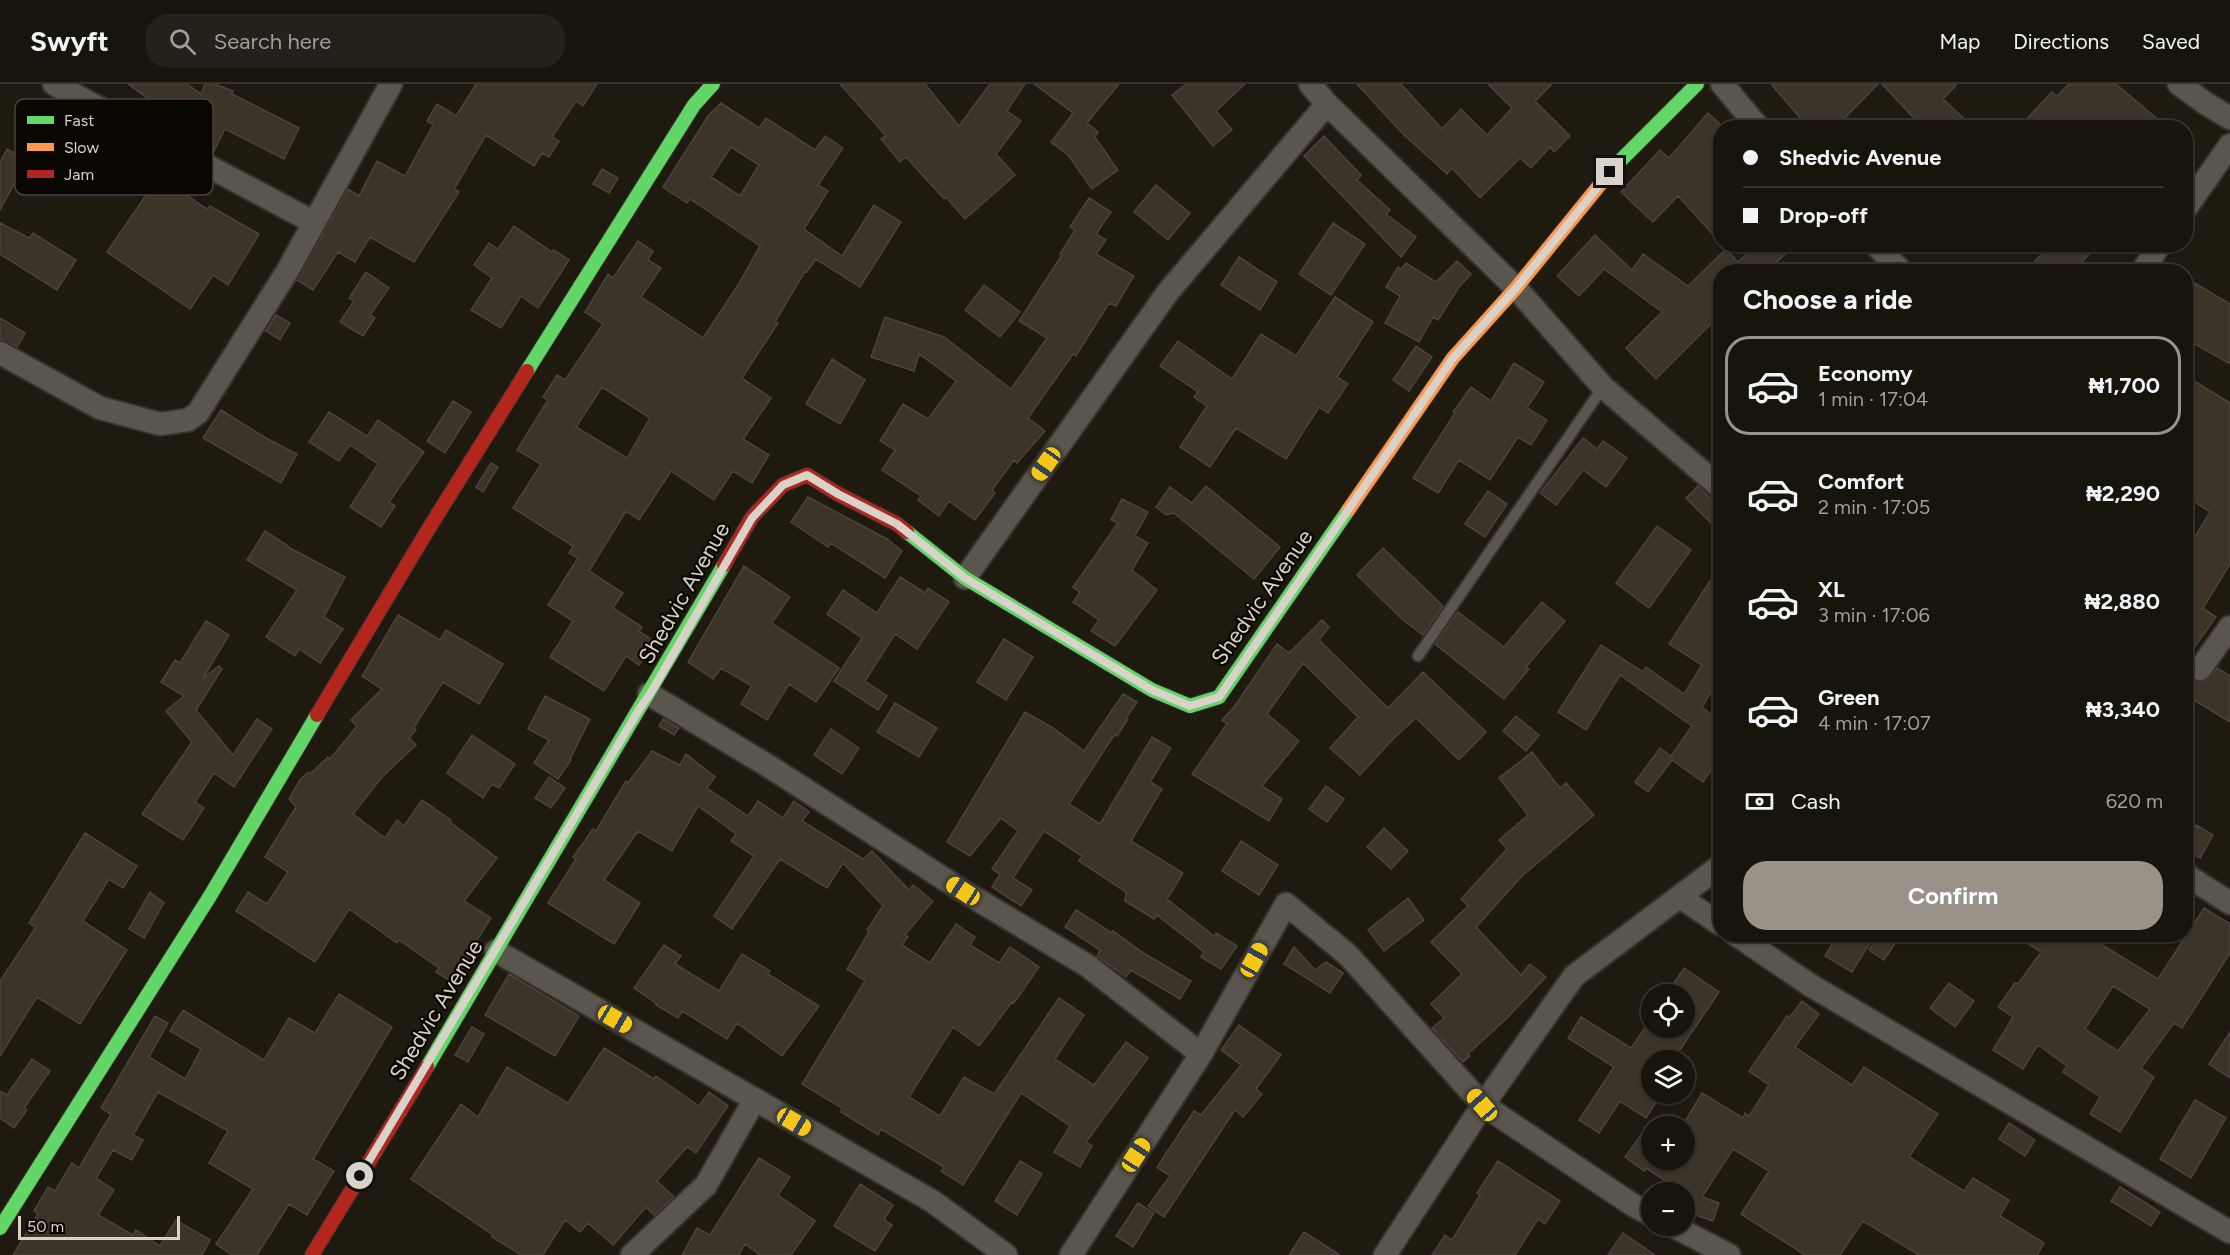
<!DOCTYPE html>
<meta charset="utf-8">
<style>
:root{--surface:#17140c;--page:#24211a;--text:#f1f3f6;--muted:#9e9e9d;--line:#36332d;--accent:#989288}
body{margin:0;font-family:Figtree,sans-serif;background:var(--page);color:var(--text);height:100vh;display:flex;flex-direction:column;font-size:22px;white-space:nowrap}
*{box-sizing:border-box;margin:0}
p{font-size:20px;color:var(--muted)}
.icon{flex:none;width:33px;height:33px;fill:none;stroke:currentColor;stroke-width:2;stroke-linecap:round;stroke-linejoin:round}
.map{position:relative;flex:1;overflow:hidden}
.side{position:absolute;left:1713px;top:180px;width:480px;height:678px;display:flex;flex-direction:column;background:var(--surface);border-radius:24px;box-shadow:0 2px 4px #0004,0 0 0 2px var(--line)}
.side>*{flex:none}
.banner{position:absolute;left:1713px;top:36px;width:480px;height:132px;border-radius:24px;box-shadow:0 2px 4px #0004,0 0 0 2px var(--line);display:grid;align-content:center;height:132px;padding:0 30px;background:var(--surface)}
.tools{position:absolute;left:1641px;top:900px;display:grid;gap:12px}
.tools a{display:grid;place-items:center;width:54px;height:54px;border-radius:50%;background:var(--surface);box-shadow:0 2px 4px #0004,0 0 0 2px var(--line);font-size:30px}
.scale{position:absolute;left:18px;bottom:15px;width:162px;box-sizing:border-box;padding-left:6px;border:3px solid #d9d2c8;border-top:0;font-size:16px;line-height:21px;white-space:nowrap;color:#d9d2c8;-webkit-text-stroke:4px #0a0702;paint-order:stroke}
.end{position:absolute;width:27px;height:27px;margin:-14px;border:8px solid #d9d2c8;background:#111;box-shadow:0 0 0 3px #111}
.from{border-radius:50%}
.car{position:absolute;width:18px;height:36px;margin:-18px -9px;border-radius:8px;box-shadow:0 0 4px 2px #0007;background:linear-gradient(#f5c518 24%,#345 0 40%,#f5c518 0 76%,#345 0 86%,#f5c518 0)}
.banner b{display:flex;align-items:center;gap:21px;height:57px;font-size:22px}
.banner b+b{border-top:2px solid var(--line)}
.banner i{width:15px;height:15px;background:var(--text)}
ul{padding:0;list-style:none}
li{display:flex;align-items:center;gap:18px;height:99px;margin:0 12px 9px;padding:0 18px;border:3px solid transparent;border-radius:24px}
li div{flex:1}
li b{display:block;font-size:22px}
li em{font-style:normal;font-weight:700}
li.current{border-color:var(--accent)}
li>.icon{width:54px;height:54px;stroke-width:1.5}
h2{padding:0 30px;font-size:27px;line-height:72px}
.pay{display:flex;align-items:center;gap:15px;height:66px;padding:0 30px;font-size:22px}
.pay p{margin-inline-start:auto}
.action{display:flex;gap:12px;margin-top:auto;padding:12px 30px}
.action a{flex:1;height:69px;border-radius:24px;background:var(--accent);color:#fff;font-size:24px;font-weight:700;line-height:69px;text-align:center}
header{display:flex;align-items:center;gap:36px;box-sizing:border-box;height:84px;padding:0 30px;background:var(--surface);border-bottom:2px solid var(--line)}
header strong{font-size:28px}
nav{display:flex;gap:33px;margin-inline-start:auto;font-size:21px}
.search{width:420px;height:54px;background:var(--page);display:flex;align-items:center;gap:15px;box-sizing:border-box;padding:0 21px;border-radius:24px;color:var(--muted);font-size:22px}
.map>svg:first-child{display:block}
.building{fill:#3c3428;stroke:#48433c;stroke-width:1.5;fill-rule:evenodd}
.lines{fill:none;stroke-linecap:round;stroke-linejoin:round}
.lane-casing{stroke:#37332c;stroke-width:14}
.street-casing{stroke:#37332c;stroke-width:26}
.fast-casing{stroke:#37332c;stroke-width:16}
.slow-casing{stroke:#37332c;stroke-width:16}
.jam-casing{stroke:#37332c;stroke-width:16}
.lane{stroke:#5a564e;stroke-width:10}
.street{stroke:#5a564e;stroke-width:22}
.fast{stroke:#63d668;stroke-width:14}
.slow{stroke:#ff974d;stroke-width:14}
.jam{stroke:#b3261e;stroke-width:14}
.route{stroke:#d9d2c8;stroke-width:8}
.labels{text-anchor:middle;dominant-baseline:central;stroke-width:4.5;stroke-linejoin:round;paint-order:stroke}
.street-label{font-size:22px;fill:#d9d2c8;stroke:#0a0702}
.key{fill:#0a0702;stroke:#48443d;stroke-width:1.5}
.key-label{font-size:16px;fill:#d9d2c8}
</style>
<header>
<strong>Swyft</strong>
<div class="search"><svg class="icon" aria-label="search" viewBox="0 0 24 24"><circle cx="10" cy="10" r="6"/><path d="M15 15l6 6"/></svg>Search here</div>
<nav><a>Map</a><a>Directions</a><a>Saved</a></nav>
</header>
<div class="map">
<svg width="2230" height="1171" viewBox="0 0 2230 1171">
<rect width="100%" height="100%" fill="#1f1a10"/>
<path class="building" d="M128,0H187L201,10L205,0H215L233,7L232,10L299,44L284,75L225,45L213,69L191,58L198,46L186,42Z
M476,0H597L583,22L576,17L552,53L559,57L549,73L542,69L534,82L486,51L454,105L459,108L414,178L370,153L355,178L338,168L313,206L297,196L348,105L359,112L377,77L405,92L433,41L427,37L437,20L456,32Z
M840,0H925L959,42L990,0H1025L1007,27L1021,37L996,70L1015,91L965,135L946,113L944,115L906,73L900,78L881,55L886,52Z
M1034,0H1119L1087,39L1098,48L1095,53L1118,86L1092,105L1068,71L1051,58L1073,29Z
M1186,0H1245L1216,27L1232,46L1213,62L1172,11Z
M1357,0H1401L1442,45L1461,25L1487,51L1512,24L1488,0H1552L1535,17L1570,52L1554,68L1550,63L1531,84L1520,74L1480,114L1452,84L1447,90L1402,49Z
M1771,0H1878L1835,44H1809Z
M1882,0H1957L1943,15L1974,44H1923Z
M2069,0H2116L2168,44H2018L2052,8L2057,12Z
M721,19L759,44L766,34L815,66L825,52L843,64L818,101L828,107L804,145L842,172L874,121L901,138L860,203L816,175L807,188L805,187L775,238L778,239L742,294L771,314L743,355L769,371L752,399L733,387L714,416L671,387L639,436L626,427L589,487L623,509L613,524L642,543L639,547L655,558L639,581L626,572L604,607L550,573L573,537L548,521L578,474L569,469L573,462L513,424L541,380L517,366L548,316L543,313L557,291L565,296L603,240L585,228L608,190L613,194L638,157L653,167L648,176L661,184L641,213L703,254L738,201L760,162L690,115L687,119L663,103L708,32ZM731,63L759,81L740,112L711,93ZM602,303L650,334L627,374L576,343Z
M1708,29L1720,40V158L1678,112L1653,138L1621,108L1660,66L1669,74Z
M1324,52L1361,91L1357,96L1390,126L1386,130L1416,153L1401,173L1304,72Z
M7,65L27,76L0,126V78Z
M602,85L618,94L609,109L593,100Z
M159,92L207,125L210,122L259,150L228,201L213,191L190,225L107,168Z
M1156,101L1190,129L1168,156L1134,128Z
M1089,114L1111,128L1096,150L1106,156L1096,170L1134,192L1116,222L1109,219L1076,272L1073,270L1028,334L1045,347L1017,379L1014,376L992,406L995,409L975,436L949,417L939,432L918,416L921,412L882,386L895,366L880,357L903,320L928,335L956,297L919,270L914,287L871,273L885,233L944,253L1011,305L1047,254L1019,237L1062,171L1060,170L1075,146L1070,143Z
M0,139L29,154L33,149L76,176L57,206L0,170Z
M1333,139L1365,160L1331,211L1299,190Z
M514,142L552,168L554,166L569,176L538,224L521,212L501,244L471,226L492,194L474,181L489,159L498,165Z
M1595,151L1632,186L1643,170L1688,202L1726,165L1738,178L1757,160H1796L1766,188H1720V231L1656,295L1626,264L1662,228L1604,185L1579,212L1557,192Z
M2050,160H2098L2073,188H2026Z
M1239,173L1277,198L1260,226L1221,201Z
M1457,177L1471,190L1459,203L1438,236L1433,233L1419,258L1385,239L1400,212L1386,203L1398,183L1401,185L1406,179L1436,198Z
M366,188L389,204L370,231L375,234L363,252L340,238L354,217L349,214Z
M2186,194L2230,220V280L2186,255Z
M984,201L1020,228L1000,253L965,226Z
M1335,213L1373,238L1337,293L1348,300L1328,329L1319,323L1286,375L1236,344L1210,383L1180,363L1207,322L1194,313L1198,308L1160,282L1178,257L1232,295L1261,250L1296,272Z
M276,231L290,239L280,256L266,247Z
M0,234L25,249L17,263L0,256Z
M1416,262L1432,273L1409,307L1393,296Z
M832,275L865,296L840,340L806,320Z
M1514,279L1544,298L1527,324L1547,336L1531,361L1518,353L1490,396L1459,376L1438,409L1413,394L1455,329L1453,328L1471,303L1491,317Z
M2186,292L2230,319V480L2203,524L2216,533L2191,568L2194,570L2187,584L2192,596L2198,598L2206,597L2217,584L2230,592V638L2186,611V468L2210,428L2186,412Z
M453,317L471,328L445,369L427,357Z
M221,326L266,354L297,370L281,399L203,354Z
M329,328L367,352L378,336L424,368L389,418L395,422L381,443L350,423L378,380L350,361L339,377L309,358Z
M1583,354L1597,365L1603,357L1627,374L1606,403L1583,386L1556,421L1540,409Z
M491,379L498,383L483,408L476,403Z
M1206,402L1280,463L1254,495L1174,429L1166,431L1156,423L1170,403L1192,419Z
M1698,402L1720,424V431L1712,440L1686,414Z
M1488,407L1507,420L1485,453L1465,440Z
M808,413L887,455L902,467L885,494L831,459L828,463L791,438Z
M1122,415L1148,428L1135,452L1148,459L1132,486L1157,506L1115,562L1091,547L1099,536L1073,518L1080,508L1073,503L1118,439L1111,436Z
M1657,442L1691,466L1649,524L1616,499Z
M265,447L288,462V463L345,493L324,533L343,545L320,579L299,565L295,572L266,553L297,506L247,476Z
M1383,464L1443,522L1423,551L1403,536L1357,491Z
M744,482L790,513L772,539L839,584L816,618L789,600L767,636L741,620L752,602L721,584L713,595L688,578Z
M900,493L925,509L928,504L949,518L917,565L895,550L865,597L887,612L878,626L834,597L862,554L827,530L843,506L877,529Z
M1710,497L1720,504V593L1702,623L1720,637V673L1703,698L1672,676L1648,708L1635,698L1660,664L1671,672L1692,642L1620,591L1586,646L1558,628L1601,561L1643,588L1646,583L1684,610L1702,581L1669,560Z
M1542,518L1565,537L1526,583L1529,585L1504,615L1435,560L1458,528L1504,563Z
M398,531L440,556L446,546L503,580L479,620L443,598L414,643L416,646L409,654L416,661L382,693L353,730L385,754L397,736L404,742L422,716L451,736L450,738L497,774L464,817L491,834L475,859L478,862L453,899L436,888L439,884L399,856L397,859L349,825L315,878L236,827L248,808L267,820L288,788L265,773L296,723L289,715L300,696L308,688L310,690L328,673L330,675L357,642L351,636L382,605L362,592Z
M1322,536L1329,543L1319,556L1388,624L1423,588L1486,648L1459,676L1416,634L1393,655L1360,691L1330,664L1358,633L1303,579L1267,630L1299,657L1262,702L1282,715L1269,737L1192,690L1227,640L1222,636L1234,623L1277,560L1289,569Z
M206,537L229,551L203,594L219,582L222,585L196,626L233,671L257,635L272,645L234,703L214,689L195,718L204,724L183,756L142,730L192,658L166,627L184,612L161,598L175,576L180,579Z
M1004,555L1033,573L1006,616L977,598Z
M1123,610L1137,618L1126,634L1128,635L1117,652L1115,650L1069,720L1100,740L1152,653L1171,664L1150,698L1162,705L1131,757L1183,789L1167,815L1214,852L1216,849L1237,862L1221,885L1201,873L1204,868L1157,831L1154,835L1125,817L1126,808L1079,777L1082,772L1044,747L1013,794L1032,806L1021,822L992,803L1000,790L992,785L1018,747L1001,734L970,772L947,758L1025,628L1053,644L1084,667Z
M545,612L590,635L570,675L571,676L558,695L534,679L549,656L528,645Z
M895,619L937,644L919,673L877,648Z
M1516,632L1539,651L1526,667L1503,647Z
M663,635L679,644L674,651L659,642Z
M831,645L859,664L842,690L814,671Z
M472,651L515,680L499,704L492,700L483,714L447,689Z
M652,667L680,681L686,670L715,693L707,704L748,732L758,717L783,734L794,717L809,728L802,737L863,775L872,767L909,806L913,801L933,817L905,851L908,853L902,861L930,879L956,840L975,853L970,861L999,879L1010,863L1039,883L1014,919L1012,918L979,962L953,943L909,1013L940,1032L964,993L994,1010L1059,914L1084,931L1055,975L1094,1001L1126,958L1148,974L1086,1058L1092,1062L1080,1083L1054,1068L1070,1042L1021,1009L963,1101L941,1087L944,1083L881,1045L878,1051L841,1028L842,1024L802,1000L865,897L847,885L869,848L867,846L883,822L843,779L827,804L780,775L732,845L714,832L754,772L731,757L736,750L698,722L672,767L638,747L604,796L640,819L614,860L548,819L576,775L573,773L593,745L596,747L626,697L628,699Z
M1532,668L1560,704L1566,699L1594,731L1523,791L1476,843L1521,891L1530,880L1546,893L1507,934L1468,970L1470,972L1463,978L1432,944L1444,934L1431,920L1462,890L1431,858L1468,822L1461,815L1507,765L1499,756L1528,731L1499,694Z
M549,693L565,704L551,724L535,714Z
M1326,702L1344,715L1327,738L1309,725Z
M2196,741L2213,751L2200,774L2186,766V759Z
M1384,744L1408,767L1391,785L1367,763Z
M85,749L137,782L123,804L109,795L83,837L127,866L80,940L37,913L0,972V897L36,843L29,839Z
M1241,757L1278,781L1259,811L1222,787Z
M150,808L164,819L144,854L129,845Z
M1408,814L1424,836L1384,867L1368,846Z
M2204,824L2230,840V869L2182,944L2174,939L2141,984L2154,993L2120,1048L2090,1030L2100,1013L2063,988L2067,982L2038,961L2023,985L1993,966L2013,933L1998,923L2015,899L2018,900L2041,868L2013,850H2109L2102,861L2158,895ZM2113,902L2150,925L2118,967L2085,945Z
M1076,826L1112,849L1113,847L1142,868L1191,897L1180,915L1131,886L1126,893L1097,872L1100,866L1065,843Z
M1838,850H1855L1870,859L1852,888L1825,872Z
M1879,850H1901L1884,876L1869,866Z
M664,861L681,872L675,880L719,907L742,870L770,887L768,890L819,922L782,972L737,939L727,955L682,927L678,934L656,921L657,920L634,904Z
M1294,863L1315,886L1326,878L1343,889L1330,909L1284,880Z
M1684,884L1719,908L1673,976H1648L1652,979L1651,1010H1661L1646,1034L1620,1017L1599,1049L1579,1036L1614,983L1568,954L1581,933L1631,964L1645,944H1684V910H1667Z
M509,890L579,932L555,972L485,931Z
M1949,899L1974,917L1955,943L1930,924Z
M339,910L392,943L313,1075L334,1087L307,1131L289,1120L257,1171H232L216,1160L253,1105L209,1079L228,1047L158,1008L133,1051L143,1056L132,1076L113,1066L96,1094L114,1106L98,1131L133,1151L136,1146L160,1162L176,1136L210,1156L202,1171H13L38,1130L34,1127L48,1103L55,1107L72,1079L79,1084L111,1030L101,1024L155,932L168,939L149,973L185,995L201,965L170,947L183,926L264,976L289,934L315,949Z
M1802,917L1819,930L1795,963L1852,1001L1864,983L1938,1030L1909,1073L1964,1107L1973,1094L2009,1116L2000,1132L2044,1159L2037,1171H1919L1863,1137L1840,1171H1805L1741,1130L1769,1087L1733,1065L1702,1113L1719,1119L1713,1137L1692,1130L1696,1117L1646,1084L1644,1087L1625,1073L1652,1036V1076H1684V1039L1702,1009L1743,1034L1745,1029L1749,1032L1769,1001L1749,987L1787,932L1789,934Z
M1239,941L1281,971L1256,1005L1262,1010L1243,1033L1235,1026L1164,1133L1148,1122L1170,1092L1157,1083L1194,1027L1201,1031L1241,981L1221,966Z
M472,943L484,950L468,978L455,971Z
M2230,948V994L2209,980Z
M604,964L654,995L656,992L699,1022L709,1008L728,1022L696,1069L687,1063L657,1097L674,1113L654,1131L646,1123L613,1161L588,1139L580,1148L565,1136L543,1171H521L492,1153L493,1151L411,1095L461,1020L478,1033L507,983L568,1019Z
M32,975L50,987L24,1024L27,1026L14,1044L0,1034V1007L7,1011Z
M2195,1016L2226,1034L2191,1094L2160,1075Z
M2009,1039L2035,1056L2025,1072L1999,1055Z
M759,1074L790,1093L778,1111L815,1137L791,1171H760L745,1160L739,1171H682L697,1144L710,1151Z
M1020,1077L1042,1090L1017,1131L995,1117Z
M1498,1077L1560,1117L1545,1140L1538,1135L1515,1171H1432L1445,1151L1452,1156L1480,1111L1477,1109Z
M860,1100L893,1121L884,1136L892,1141L875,1167L834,1142Z
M2120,1103L2160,1128L2151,1142L2111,1117Z
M1138,1119L1154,1129L1133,1163L1116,1152Z
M1304,1148L1340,1171H1289Z
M1623,1149L1655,1171H1608Z"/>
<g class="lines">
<defs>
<path id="lane" d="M1418,572L1603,303"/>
<path id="street" d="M54,0L313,138
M1310,0L1327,20L1516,204L1603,303L1720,403
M1722,0L1759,44
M2179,0L2205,19L2230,34
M2186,124L2230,61
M1875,160L1902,188
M2142,188L2160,160
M0,269L100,324L160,340L188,336L198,329L288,186L391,0
M965,494L1168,208L1327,20
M2200,585L2230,543
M649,610L770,683L963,807L1088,882L1201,970
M2186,791L2230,819
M1680,813L1720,840
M1735,850L1810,901L2230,1148
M496,867L932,1117L1006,1171
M1673,1142L1729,1171
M632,1171L706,1101L755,1015
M1071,1171L1201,970L1286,820L1348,871L1483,1021L1633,1121L1652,1131
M1385,1171L1483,1021L1574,892L1720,782"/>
<path id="fast" d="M1615,82L1697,0
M527,287L694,21L713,0
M907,448L965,494L1152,606L1190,622L1219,613L1349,425
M427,983L724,481
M0,1144L210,812L317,631"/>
<path id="slow" d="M1349,425L1453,274L1516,204L1615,82"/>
<path id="jam" d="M724,481L752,433L783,401L807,391L838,410L897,440L907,448
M317,631L426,449L527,287
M312,1171L427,983"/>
</defs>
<use href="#lane" class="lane-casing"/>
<use href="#street" class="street-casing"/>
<use href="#fast" class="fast-casing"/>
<use href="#slow" class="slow-casing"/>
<use href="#jam" class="jam-casing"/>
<use href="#lane" class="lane"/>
<use href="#street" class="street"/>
<use href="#fast" class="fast"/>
<use href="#slow" class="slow"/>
<use href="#jam" class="jam"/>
</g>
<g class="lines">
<path class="route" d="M360,1092L640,624L650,610L752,434L783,401L807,391L838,410L897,440L965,494L1152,606L1190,622L1219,613L1453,274L1516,204L1610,88"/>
</g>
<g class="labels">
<g class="street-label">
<text transform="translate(684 509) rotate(-60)">Shedvic Avenue</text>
<text transform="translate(1262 513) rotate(-55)">Shedvic Avenue</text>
<text transform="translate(436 926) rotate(-59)">Shedvic Avenue</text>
</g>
</g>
<rect x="15" y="15" width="198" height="96" rx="9" class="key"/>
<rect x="27" y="32" width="27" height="8" fill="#63d668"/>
<rect x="27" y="59" width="27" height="8" fill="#ff974d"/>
<rect x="27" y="86" width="27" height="8" fill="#b3261e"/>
<g class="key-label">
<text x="64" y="42">Fast</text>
<text x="64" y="69">Slow</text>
<text x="64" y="96">Jam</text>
</g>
</svg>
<div class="tools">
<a><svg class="icon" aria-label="locate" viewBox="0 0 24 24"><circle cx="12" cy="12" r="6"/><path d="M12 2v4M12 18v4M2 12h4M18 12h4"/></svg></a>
<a><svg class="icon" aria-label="layers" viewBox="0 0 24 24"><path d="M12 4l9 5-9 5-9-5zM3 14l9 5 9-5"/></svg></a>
<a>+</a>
<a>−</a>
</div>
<div class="scale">50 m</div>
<i class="end from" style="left:360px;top:1092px"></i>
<i class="end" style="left:1610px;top:88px"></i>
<i class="car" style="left:1046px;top:380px;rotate:215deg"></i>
<i class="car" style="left:963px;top:807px;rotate:303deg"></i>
<i class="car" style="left:1254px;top:876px;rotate:29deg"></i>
<i class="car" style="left:615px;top:935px;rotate:120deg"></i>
<i class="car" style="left:1482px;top:1021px;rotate:319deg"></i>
<i class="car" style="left:794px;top:1038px;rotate:120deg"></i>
<i class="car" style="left:1136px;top:1071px;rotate:33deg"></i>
<div class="banner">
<b><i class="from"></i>Shedvic Avenue</b>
<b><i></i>Drop-off</b>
</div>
<section class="side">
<h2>Choose a ride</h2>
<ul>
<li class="current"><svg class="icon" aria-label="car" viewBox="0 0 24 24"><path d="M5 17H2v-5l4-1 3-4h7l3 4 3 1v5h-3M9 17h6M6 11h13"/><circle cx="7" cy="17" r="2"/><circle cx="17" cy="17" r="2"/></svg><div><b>Economy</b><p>1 min · 17:04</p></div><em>₦1,700</em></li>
<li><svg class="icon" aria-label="car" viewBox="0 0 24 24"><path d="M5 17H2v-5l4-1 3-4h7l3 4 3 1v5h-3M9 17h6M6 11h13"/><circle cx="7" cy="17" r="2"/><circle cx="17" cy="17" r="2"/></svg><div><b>Comfort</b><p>2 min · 17:05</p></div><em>₦2,290</em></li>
<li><svg class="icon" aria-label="car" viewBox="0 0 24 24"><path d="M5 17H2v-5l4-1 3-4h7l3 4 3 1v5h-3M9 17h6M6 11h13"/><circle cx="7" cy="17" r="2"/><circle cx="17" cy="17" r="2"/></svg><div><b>XL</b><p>3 min · 17:06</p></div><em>₦2,880</em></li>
<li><svg class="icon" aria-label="car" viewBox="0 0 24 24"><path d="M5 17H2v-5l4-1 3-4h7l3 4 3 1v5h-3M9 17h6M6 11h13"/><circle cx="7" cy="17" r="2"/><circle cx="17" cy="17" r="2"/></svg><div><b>Green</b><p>4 min · 17:07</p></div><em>₦3,340</em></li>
</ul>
<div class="pay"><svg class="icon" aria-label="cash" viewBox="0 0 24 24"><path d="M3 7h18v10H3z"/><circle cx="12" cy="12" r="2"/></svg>Cash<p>620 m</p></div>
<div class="action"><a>Confirm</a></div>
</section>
</div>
